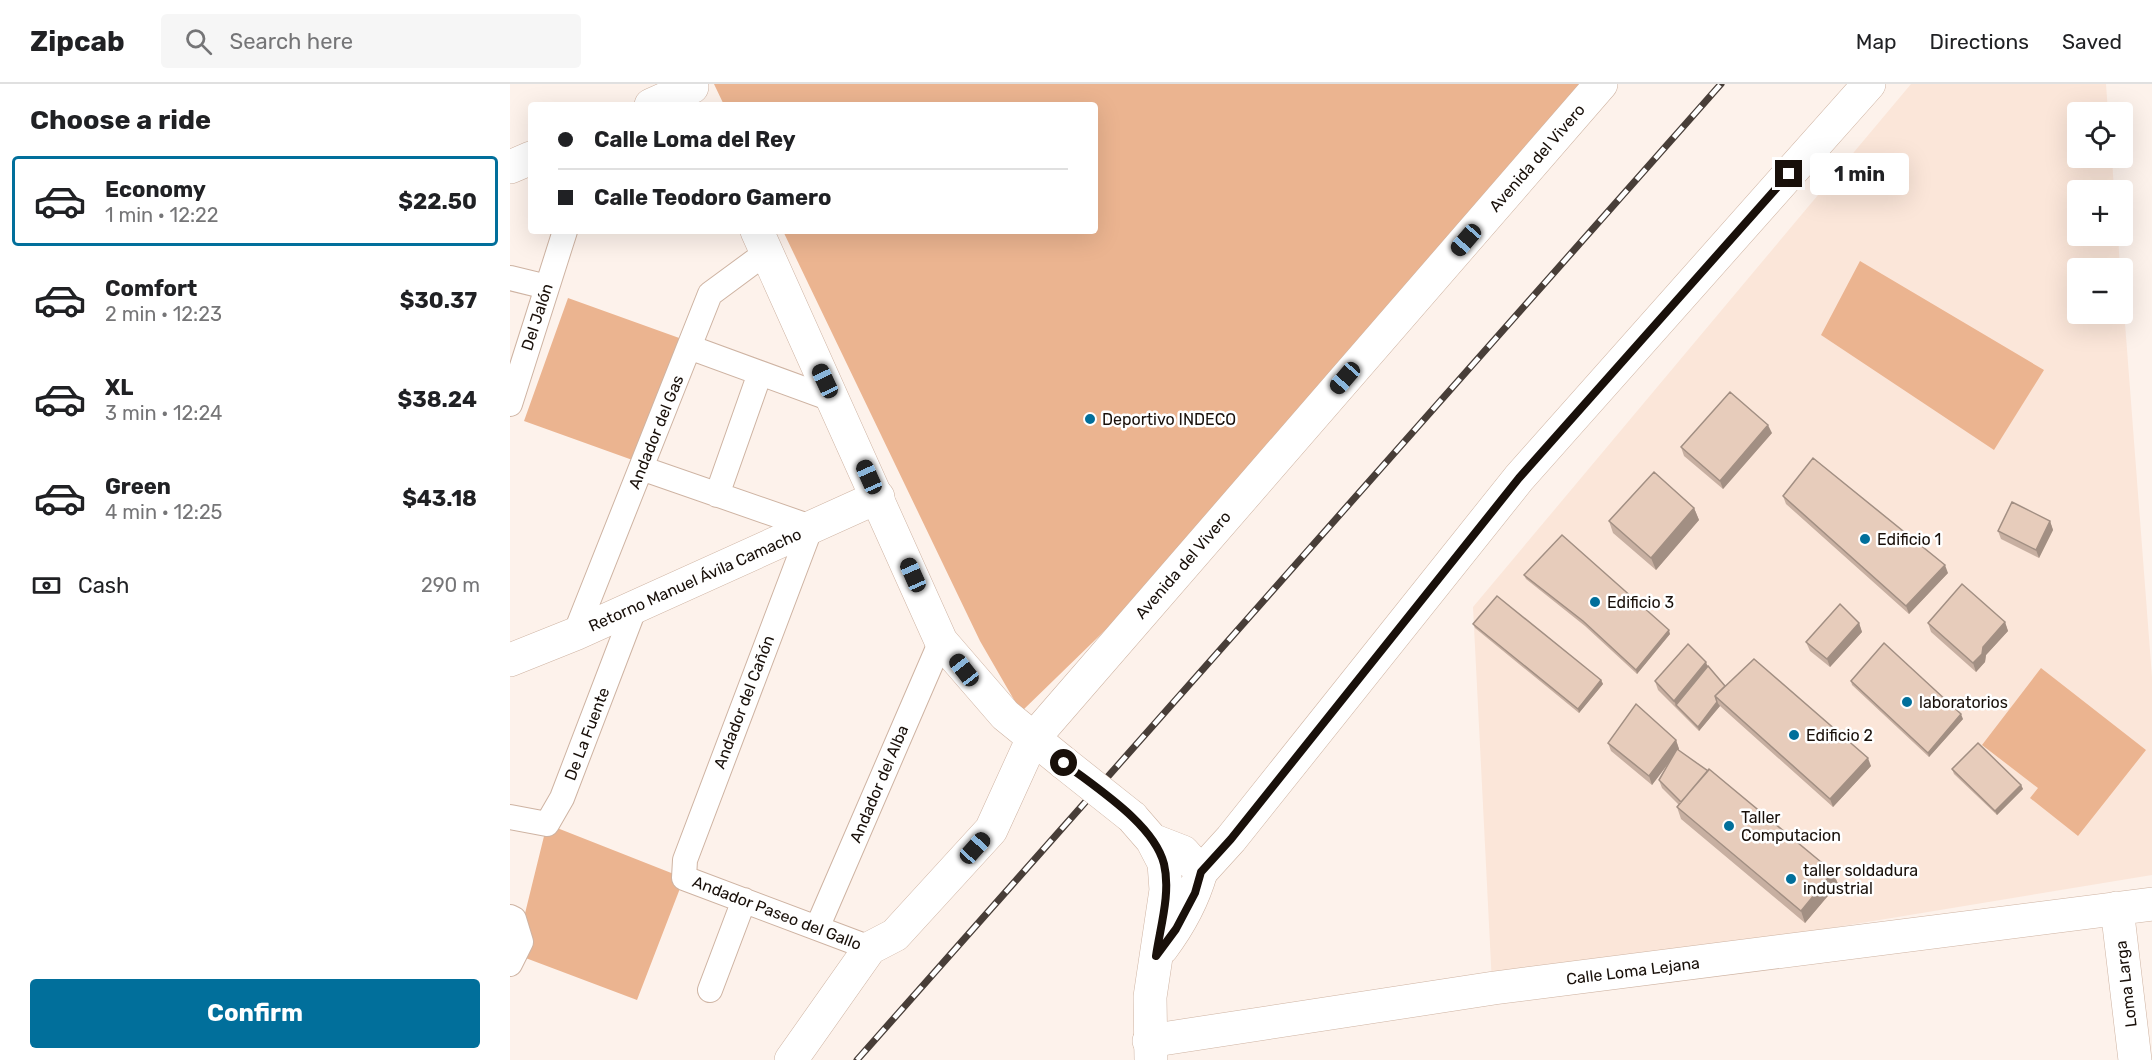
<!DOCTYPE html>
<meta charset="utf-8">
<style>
:root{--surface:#fff;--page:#f6f6f6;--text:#202124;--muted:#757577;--line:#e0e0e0;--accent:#016f9b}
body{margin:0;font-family:Rubik,sans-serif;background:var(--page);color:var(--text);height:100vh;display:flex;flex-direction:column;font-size:22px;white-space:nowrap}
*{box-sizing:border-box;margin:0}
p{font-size:20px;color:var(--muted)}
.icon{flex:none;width:33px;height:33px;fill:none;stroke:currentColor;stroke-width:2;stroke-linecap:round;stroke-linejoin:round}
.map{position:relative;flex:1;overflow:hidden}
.drawer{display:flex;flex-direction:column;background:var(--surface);width:510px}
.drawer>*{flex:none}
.hud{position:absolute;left:18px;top:18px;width:570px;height:132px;border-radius:6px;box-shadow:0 6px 24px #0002;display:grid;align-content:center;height:132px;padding:0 30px;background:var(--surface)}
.controls{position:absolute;left:1557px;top:18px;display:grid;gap:12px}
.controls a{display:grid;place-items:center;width:66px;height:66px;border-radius:6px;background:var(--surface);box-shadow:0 6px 24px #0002;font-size:30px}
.end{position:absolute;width:27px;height:27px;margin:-14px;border:8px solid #19100a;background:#fff;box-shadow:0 0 0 3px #fff}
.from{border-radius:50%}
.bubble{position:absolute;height:42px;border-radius:6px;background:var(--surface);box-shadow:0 6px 24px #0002;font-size:20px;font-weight:700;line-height:42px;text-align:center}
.car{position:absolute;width:18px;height:36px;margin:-18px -9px;border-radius:8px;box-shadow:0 0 4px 2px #0007;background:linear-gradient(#222 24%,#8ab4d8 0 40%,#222 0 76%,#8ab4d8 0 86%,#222 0)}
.hud b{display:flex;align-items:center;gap:21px;height:57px;font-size:22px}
.hud b+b{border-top:2px solid var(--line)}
.hud i{width:15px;height:15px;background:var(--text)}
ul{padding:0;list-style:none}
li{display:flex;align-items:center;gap:18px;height:90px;margin:0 12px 9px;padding:0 18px;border:3px solid transparent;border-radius:6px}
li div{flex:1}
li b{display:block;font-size:22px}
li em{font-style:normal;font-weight:700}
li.on{border-color:var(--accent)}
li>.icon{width:54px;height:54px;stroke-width:1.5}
h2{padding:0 30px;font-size:27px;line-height:72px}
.pay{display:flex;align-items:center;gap:15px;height:66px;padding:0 30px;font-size:22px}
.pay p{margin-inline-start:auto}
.cta{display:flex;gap:12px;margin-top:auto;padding:12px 30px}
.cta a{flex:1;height:69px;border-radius:6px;background:var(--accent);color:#fff;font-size:24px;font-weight:700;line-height:69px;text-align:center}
header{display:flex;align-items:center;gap:36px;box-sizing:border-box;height:84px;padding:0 30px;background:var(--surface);border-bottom:2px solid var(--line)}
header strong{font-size:28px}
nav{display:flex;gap:33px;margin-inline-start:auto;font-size:21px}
.search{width:420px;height:54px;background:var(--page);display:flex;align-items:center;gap:15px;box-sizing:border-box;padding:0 21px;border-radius:6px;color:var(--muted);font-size:22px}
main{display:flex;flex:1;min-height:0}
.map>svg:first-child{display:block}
.built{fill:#fbe6d9}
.green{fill:#ebb490}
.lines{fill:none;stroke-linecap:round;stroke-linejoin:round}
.pedestrian-casing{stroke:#ceb3a2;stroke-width:26}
.minor-casing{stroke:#ceb3a2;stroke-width:34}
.tertiary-casing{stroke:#ceb3a2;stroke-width:34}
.pedestrian{stroke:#fff;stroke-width:24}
.minor{stroke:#fff;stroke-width:33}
.tertiary{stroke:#fff;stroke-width:33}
.rail-casing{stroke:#483e38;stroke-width:7}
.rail{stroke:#fff;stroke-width:4.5;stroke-dasharray:14;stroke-linecap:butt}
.tertiary-bridge-casing{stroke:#ceb3a2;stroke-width:34;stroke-linecap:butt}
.tertiary-bridge{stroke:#fff;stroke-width:33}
.wall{fill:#c7afa1}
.shaded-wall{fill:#a28f83}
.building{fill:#e7ccbb;stroke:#a28f83;stroke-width:1.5}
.route{stroke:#19100a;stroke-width:8}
.poi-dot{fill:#016f9b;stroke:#fff;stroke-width:2}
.labels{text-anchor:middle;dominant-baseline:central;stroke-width:5;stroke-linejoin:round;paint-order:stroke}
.street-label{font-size:16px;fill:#19100a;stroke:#fff}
.poi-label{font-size:16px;fill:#19100a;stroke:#fff;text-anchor:start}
</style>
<header>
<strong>Zipcab</strong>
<div class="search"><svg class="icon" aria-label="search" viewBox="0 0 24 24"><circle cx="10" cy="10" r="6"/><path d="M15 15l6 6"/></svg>Search here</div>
<nav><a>Map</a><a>Directions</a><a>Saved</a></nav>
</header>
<main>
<section class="drawer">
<h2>Choose a ride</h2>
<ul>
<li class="on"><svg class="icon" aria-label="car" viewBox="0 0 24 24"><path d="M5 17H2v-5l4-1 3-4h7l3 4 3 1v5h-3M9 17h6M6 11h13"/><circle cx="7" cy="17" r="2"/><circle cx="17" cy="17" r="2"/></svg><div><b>Economy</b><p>1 min · 12:22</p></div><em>$22.50</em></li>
<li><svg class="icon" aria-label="car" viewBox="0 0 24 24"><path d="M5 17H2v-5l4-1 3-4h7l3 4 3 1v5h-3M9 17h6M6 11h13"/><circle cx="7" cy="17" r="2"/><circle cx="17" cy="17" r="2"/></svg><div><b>Comfort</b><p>2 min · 12:23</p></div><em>$30.37</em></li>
<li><svg class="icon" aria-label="car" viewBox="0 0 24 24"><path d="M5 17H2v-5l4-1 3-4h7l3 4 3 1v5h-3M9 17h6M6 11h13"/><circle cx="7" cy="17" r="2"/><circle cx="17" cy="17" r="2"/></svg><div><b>XL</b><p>3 min · 12:24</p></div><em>$38.24</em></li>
<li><svg class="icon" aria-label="car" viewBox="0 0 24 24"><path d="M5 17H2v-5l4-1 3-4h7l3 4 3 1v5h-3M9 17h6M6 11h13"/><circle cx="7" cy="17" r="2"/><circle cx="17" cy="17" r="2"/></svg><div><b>Green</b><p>4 min · 12:25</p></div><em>$43.18</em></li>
</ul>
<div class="pay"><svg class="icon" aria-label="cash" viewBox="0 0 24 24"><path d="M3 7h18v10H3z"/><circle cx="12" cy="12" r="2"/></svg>Cash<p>290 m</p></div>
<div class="cta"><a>Confirm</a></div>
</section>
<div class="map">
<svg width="1642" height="976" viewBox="0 0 1642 976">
<rect width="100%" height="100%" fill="#fdf2eb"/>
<path class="built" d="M1401,0H1596L1598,28H1568V74H1602L1604,106H1568V152H1608L1610,184H1568V230H1612L1613,213L1642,593V791L982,900L963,523Z"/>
<path class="green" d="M204,0H1074L723,422L511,628L470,557L273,147H585V21H214Z
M1350,177L1534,286L1484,366L1311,251Z
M58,214L172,255L128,378L14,337Z
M1531,584L1636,666L1568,752L1520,714L1528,704L1472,661Z
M37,740L174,794L127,916L5,870Z"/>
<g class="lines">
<defs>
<path id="pedestrian" d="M0,194L37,203
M179,263L324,316
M0,320L55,147
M131,384L301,443L175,776L174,794L360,864
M207,411L250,289
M65,550L200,210L257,168
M0,733L37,740L52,714L125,523
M0,833L4,835L11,858L0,880
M307,844L431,557
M200,906L234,816"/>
<path id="minor" d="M0,576L65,550L368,413
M691,788L721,755L1009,394L1359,0
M1607,824L1625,976
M639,957L984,904L1642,820
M281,976L360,864L385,851L481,746L522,656L1091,0"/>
<path id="tertiary" d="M141,21L182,3
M0,83L21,74
M247,147L431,557L495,631L554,679
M622,733L642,756L654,779L656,806L640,913L641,976
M642,756L673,768L691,788C683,816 670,840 652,864"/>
</defs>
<use href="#pedestrian" class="pedestrian-casing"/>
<use href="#minor" class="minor-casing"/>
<use href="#tertiary" class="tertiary-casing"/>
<use href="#pedestrian" class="pedestrian"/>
<use href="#minor" class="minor"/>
<use href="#tertiary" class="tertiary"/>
<defs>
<path id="rail" d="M347,976L1211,0"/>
</defs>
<use href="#rail" class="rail-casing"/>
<use href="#rail" class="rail"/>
<defs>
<path id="tertiary-bridge" d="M554,679L622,733"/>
</defs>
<use href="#tertiary-bridge" class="tertiary-bridge-casing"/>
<use href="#tertiary-bridge" class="tertiary-bridge"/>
</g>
<path class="wall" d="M1262,349L1213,405L1174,372L1171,363Z
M1273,412L1438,489L1399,530L1276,420Z
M1184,424L1189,436L1146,486L1103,449L1099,437Z
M1540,437L1543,446L1529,474L1491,455L1488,447Z
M1014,491L1160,550L1127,590L1075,542L1016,495Z
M1495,538L1498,547L1476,571L1475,578L1466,588L1421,548L1418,539Z
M1349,539L1352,548L1320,583L1300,567L1296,558Z
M963,540L1091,596L1093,600L1069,629L965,544Z
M1198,582L1215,602L1361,682L1323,723L1210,622L1189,647L1148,606L1145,597Z
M1341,597L1453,635L1419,673L1342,601Z
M1166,656L1169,665L1168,666L1323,788L1328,800L1295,839L1171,735L1167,723L1169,721L1152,704L1149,696L1161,676L1142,701L1101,667L1098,659Z
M1442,685L1511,701L1513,705L1487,731L1444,690Z"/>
<path class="shaded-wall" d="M1258,341L1262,349L1213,405L1210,397Z
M1184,424L1189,436L1146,486L1141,474Z
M1540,437L1543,446L1529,474L1526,466Z
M1435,481L1438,489L1399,530L1396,522Z
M1495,538L1498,547L1476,571L1475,578L1466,588L1463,579L1473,563Z
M1349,539L1352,548L1320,583L1317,575Z
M1159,546L1160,550L1127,590L1126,586Z
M1196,578L1199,586L1166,621L1164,617Z
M1091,596L1093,600L1069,629L1068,625Z
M1207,618L1210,622L1189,647L1188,643Z
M1451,630L1453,635L1419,673L1418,669Z
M1166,656L1169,665L1142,701L1139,692Z
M1358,674L1361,682L1323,723L1320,715Z
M1511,701L1513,705L1487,731L1485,727Z
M1323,788L1328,800L1295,839L1291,827Z"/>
<path class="building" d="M1220,308L1258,341L1210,397L1171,363Z
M1303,374L1435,481L1396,522L1273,412Z
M1144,388L1184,424L1141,474L1099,437Z
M1502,418L1540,437L1526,466L1488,447Z
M1052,451L1159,546L1126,586L1073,537L1014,491Z
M1452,500L1495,538L1473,563L1472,570L1463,579L1418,539Z
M987,512L1091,596L1068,625L963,540Z
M1330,520L1349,539L1317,575L1296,558Z
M1374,559L1451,630L1418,669L1341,597Z
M1178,560L1196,578L1164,617L1145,597Z
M1244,575L1358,674L1320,715L1205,612Z
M1198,582L1215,602L1205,612L1207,618L1188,643L1166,621Z
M1126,620L1166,656L1139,692L1098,659Z
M1468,659L1511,701L1485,727L1442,685Z
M1167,665L1198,687L1171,718L1149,696Z
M1199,685L1323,788L1291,827L1167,723Z"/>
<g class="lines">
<path class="route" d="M554,679C586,704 644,740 654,780C661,809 650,844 646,872L666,845L685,809L691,788L721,755L1009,394L1279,90"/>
</g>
<g class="poi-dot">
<circle cx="580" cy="335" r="6"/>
<circle cx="1355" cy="455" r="6"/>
<circle cx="1085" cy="518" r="6"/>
<circle cx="1397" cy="618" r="6"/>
<circle cx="1284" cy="651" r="6"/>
<circle cx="1219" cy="742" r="6"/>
<circle cx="1281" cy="795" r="6"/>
</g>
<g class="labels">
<g class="street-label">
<text transform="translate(1027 74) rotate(-49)">Avenida del Vivero</text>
<text transform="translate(27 233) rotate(-72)">Del Jalón</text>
<text transform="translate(146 348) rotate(-68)">Andador del Gas</text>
<text transform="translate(673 481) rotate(-49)">Avenida del Vivero</text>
<text transform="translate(185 496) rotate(-24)">Retorno Manuel Ávila Camacho</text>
<text transform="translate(234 618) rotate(-69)">Andador del Cañón</text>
<text transform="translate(77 650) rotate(-69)">De La Fuente</text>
<text transform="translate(369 700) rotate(-67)">Andador del Alba</text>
<text transform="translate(267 829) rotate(21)">Andador Paseo del Gallo</text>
<text transform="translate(1123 887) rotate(-7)">Calle Loma Lejana</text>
<text transform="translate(1616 900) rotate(-97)">Loma Larga</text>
</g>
<g class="poi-label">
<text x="592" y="335">Deportivo INDECO</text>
<text x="1367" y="455">Edificio 1</text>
<text x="1097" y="518">Edificio 3</text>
<text x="1409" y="618">laboratorios</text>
<text x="1296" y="651">Edificio 2</text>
<text x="1231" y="733">Taller<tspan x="1231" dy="18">Computacion</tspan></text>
<text x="1293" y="786">taller soldadura<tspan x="1293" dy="18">industrial</tspan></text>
</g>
</g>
</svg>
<div class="controls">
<a><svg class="icon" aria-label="locate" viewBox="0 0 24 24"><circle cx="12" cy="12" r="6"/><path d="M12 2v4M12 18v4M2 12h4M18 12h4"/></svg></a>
<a>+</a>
<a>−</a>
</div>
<i class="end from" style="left:554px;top:679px"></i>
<i class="end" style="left:1279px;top:90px"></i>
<div class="bubble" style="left:1300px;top:69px;width:99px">1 min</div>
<i class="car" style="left:956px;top:156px;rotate:221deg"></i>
<i class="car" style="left:835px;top:294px;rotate:221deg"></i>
<i class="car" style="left:315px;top:297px;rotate:335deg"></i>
<i class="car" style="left:359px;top:393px;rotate:336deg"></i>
<i class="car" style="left:403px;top:491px;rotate:336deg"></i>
<i class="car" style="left:454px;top:586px;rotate:322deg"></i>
<i class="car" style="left:465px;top:764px;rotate:42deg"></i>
<div class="hud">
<b><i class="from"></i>Calle Loma del Rey</b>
<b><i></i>Calle Teodoro Gamero</b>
</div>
</div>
</main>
